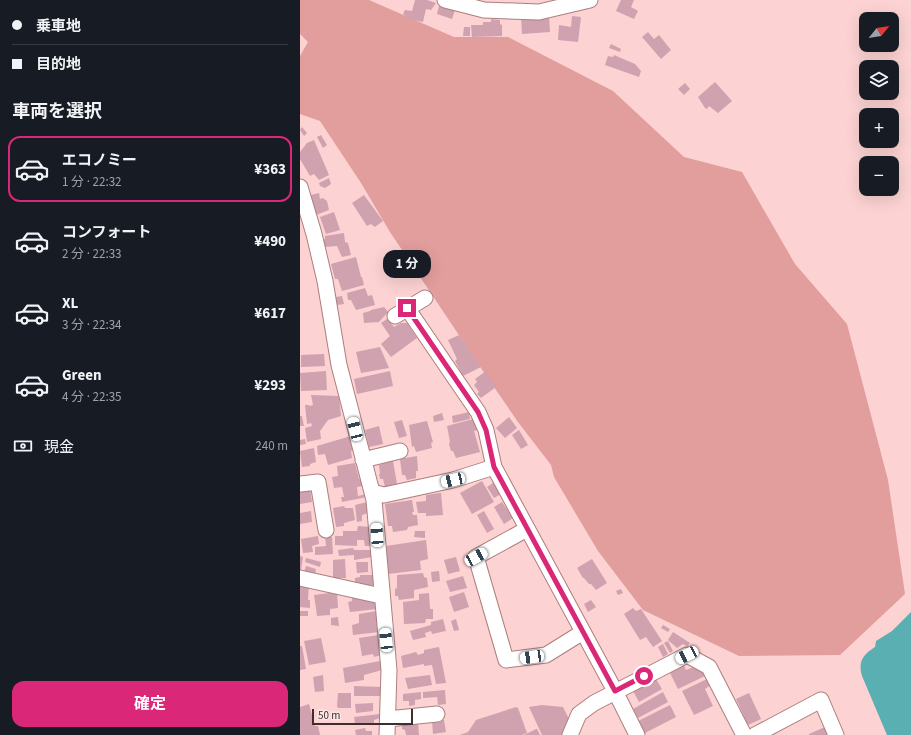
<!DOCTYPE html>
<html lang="ja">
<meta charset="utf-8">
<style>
:root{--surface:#171b24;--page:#242831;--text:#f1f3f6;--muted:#9ea1a6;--line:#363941;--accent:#db2777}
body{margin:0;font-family:"Source Sans 3","Noto Sans JP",sans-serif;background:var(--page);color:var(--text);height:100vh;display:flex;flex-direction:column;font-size:15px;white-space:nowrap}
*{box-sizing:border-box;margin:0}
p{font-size:13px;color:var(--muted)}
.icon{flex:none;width:22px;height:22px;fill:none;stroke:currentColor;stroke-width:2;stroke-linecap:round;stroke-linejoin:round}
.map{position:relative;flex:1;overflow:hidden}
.sheet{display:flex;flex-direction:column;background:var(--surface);width:300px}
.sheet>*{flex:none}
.top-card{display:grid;align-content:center;height:88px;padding:0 12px;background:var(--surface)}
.needle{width:26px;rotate:60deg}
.controls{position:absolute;left:559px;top:12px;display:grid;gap:8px}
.controls a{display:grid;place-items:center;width:40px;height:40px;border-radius:8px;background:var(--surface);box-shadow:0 4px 16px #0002;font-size:20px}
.scale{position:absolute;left:12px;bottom:10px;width:101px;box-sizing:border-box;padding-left:4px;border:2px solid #412d2d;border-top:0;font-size:11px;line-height:14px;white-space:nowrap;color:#412d2d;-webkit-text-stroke:3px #fbe5e5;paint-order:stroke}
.end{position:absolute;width:18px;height:18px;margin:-9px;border:5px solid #db2777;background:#fff;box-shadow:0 0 0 2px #fff}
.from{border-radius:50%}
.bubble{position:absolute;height:28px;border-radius:12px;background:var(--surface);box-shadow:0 4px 16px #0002;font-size:13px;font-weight:700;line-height:28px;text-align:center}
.car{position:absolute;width:12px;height:24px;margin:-12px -6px;border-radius:5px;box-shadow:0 0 3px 1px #0007;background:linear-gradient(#fff 24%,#345 0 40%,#fff 0 76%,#345 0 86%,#fff 0)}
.top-card b{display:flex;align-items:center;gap:14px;height:38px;font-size:15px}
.top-card b+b{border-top:1px solid var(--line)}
.top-card i{width:10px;height:10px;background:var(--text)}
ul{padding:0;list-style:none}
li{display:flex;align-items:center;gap:12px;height:66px;margin:0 8px 6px;padding:0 4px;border:2px solid transparent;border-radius:12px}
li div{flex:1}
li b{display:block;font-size:15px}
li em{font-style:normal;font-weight:700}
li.on{border-color:var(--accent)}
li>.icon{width:36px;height:36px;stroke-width:1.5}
h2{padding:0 12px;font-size:18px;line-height:48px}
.pay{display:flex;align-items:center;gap:10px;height:44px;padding:0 12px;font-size:15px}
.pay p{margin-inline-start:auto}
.button{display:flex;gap:8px;margin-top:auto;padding:8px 12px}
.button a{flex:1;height:46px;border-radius:12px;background:var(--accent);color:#fff;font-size:16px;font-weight:700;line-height:46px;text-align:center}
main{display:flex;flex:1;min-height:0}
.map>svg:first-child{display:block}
.green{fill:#e29d9d}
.water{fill:#59afb2}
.building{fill:#d0a1af}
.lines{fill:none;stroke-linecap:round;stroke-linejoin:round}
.street-casing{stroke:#ad7e7e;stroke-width:17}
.street{stroke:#fff;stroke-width:15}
.route{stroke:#db2777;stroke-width:5}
</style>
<main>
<section class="sheet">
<div class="top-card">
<b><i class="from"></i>乗車地</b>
<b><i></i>目的地</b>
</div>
<h2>車両を選択</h2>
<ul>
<li class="on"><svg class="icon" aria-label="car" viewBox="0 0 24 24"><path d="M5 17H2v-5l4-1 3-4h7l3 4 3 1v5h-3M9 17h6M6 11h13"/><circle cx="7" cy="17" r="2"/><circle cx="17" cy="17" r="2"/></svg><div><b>エコノミー</b><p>1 分 · 22:32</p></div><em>¥363</em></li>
<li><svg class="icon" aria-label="car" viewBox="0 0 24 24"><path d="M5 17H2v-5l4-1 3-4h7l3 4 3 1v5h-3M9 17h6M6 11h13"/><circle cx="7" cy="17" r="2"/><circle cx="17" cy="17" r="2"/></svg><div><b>コンフォート</b><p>2 分 · 22:33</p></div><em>¥490</em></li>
<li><svg class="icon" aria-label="car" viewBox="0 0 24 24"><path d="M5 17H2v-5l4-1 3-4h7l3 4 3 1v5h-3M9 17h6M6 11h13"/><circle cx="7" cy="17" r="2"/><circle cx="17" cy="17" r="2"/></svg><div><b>XL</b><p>3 分 · 22:34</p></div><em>¥617</em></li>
<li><svg class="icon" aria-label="car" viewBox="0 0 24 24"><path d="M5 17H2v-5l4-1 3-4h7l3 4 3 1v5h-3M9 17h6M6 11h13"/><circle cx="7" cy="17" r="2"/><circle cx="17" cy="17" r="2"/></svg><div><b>Green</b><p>4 分 · 22:35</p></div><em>¥293</em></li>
</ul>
<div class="pay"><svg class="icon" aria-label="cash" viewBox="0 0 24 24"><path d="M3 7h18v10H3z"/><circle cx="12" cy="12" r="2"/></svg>現金<p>240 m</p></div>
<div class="button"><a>確定</a></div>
</section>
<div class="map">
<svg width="611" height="735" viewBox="0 0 611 735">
<rect width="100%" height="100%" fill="#fcd2d2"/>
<path class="green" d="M0,0H69L154,37H208L313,91L384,157L442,172L495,264L547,324L588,480L605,594L540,655L439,656L343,610L298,551L254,477L251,465L218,422L185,374L90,232L61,183L20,121L0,114V56L8,42L0,34Z"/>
<path class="water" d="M611,612V735H587L562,676C558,661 563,655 575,647L576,641L592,631Z"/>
<path class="building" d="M115,0H127L136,3L131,10L126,9L123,22L109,19L103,14L105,10L112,11Z
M321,0H334L331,7L338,11L334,19L316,11Z
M139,6L155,10L152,19L137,14Z
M249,16L250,32L222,34L221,17Z
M272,16L281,17L278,42L258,40L259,25L271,27Z
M191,19L200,20V24L202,25V36L172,37L171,25H183V22H191Z
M164,27H170V36H163Z
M348,32L354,39L359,35L371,50L361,59L342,37Z
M311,44L321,49L320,52L309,48Z
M314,55L335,64L341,71L339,77L305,65L308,56L313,57Z
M415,82L432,101L418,113L409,106L407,109L405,108L398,97Z
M385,83L390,89L384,95L378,89Z
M2,127L7,133L4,136L0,130Z
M21,135L27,145L23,148L17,137Z
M14,140L29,175L19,180L14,174L10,176L0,159V152L7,143Z
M29,178L31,184L25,188L20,186L19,183Z
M19,193L20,199L23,198L27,201L29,210L16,215L11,195Z
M64,195L83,221L75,227L71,224L67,226L52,203Z
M34,212L40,230L26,234L20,217Z
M44,233L45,242L48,243L51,255L42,257L37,246L24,247L23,240L25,239V236Z
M56,257L61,277H62L64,285L42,291L38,279H35L31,264Z
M65,288L68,296L72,295L75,305L56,310L51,300H48L47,293Z
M42,296L44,304L37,305L36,297Z
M84,307L88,312L79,322L64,323L63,313L70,311L71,310Z
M87,319L94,327L101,323H107L117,338L91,357L81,344L90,336L81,323Z
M159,335L181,367L163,376L155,361L157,359L148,340Z
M80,347L89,368L61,373L56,352Z
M24,354L25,366L1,367V355Z
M26,371L27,390L1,391L0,373Z
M90,371L93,386L57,394L54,379Z
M186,371L196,387L181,398L177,394L179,392L174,385L177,382L175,379Z
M11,395L39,396L41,416L28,420L20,431L21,439L7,442L5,428L12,426L11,423L7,424L5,405H9V406L13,405Z
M169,412L170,419L153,423L152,416Z
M142,413L144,420L134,422L133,416Z
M0,416H2L4,426H0Z
M209,417L217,428L205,438L196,428Z
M173,419L177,430L174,431L180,452L156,458L153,451H151L149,444L150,442L147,426Z
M102,420L107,436L99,438L94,422Z
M127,421L133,442L131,443L132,448L116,452L114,446L112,447L109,425Z
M79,426L83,444L69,447L65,430Z
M219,430L228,445L221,449L212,435Z
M51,436L55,450L51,451L52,458L28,465L25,454L18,455L17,446Z
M5,439L6,444L0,445V440Z
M14,448L16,462L10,464V466L2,467L0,451Z
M117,456L118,471H116V478L107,480L105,475H102L100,459Z
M93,461L97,484L85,487L83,479H80L79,474H80L79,465Z
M55,463L59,479H62L63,486L57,487L58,496L67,494V497L42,502L41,497H44L42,487L34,488L32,477L38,476L37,466Z
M182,481L194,502L172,514L160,493Z
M196,481L203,493L194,498L187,487Z
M10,488L12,502L0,504V490Z
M139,493H141L143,515L126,516V513H118L116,502L126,501V495Z
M112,500L114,512H112L113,515H117L118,525L108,527L107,530L93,532L92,526H88L85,504Z
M67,502L68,513L62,515V521L57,522L55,505Z
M202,502L213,518L204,524L194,507Z
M44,506L45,508H53L55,520L44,523V526L36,527L33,508Z
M11,511L12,522L0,524V513Z
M184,511L194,529L187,533L177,515Z
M58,526L71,527L72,546H65L64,540H57V546L35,545V536H43V531H57Z
M115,531H125V538L114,537Z
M18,536L19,544L12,546L13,552L3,553L1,539Z
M25,537H32L33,554L15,555V547L26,546Z
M126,540L128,559L120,561L121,570L88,574L86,546Z
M53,548L54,550H71L72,557L54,560V555L39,556L38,550Z
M0,556L3,557L1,570H0Z
M156,557L160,571L148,574L144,560Z
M6,558L21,562L20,567L5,562Z
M45,559L46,578H33V560Z
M292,559L307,583L296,590L291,584H289L284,578H283L277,568Z
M56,562H68V572L57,573Z
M6,566L16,569L15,575L4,572Z
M139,571L140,581L132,582L131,572Z
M123,573L124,577L127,578L128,587L114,590V598L99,600L98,596H95V589L97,588V575Z
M60,575H74L75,585H55V578L60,577Z
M163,576L167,588L150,592L146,581Z
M0,584H9L8,600H10V608L0,607Z
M321,589L323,593L318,595L316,591Z
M37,592L38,608L30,609V615L17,616L14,595Z
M164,592L169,607L154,612L149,597Z
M129,593L130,609H133V619H126L125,623L104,624L103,602L119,600V594Z
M52,596L75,597L77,609L50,612L48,602L52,601Z
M291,600L296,607L288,612L284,604Z
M333,608L336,611L341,609L362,641L353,647L346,637L340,640L324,614Z
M0,611H8V616H0Z
M77,611L79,632L53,635L52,625L59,623V614Z
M38,617L39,626L31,625V618Z
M143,619L146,631L132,634L131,631L125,633L126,637L113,640L110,631L131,625V622Z
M156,619L159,630L154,631L151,621Z
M363,625L370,629L368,632L361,628Z
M373,632L390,643L387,646L383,644L377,648L368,640Z
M79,635L82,655L74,657L73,654L62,656L59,638Z
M21,638L26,662L9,665L4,641Z
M368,641L373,651L370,653L364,643Z
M363,644L368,654L363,657L358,647Z
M0,646H2L6,669L0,670Z
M139,647L146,683L136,684L132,665L124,666V664L103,668L101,656L116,652L118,655L124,653V650Z
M80,661L82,670L64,675V680L45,683L43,668Z
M383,664L386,670L396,666L403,670L405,676L378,689L369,671Z
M23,675L24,691L15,692L13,677Z
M130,675L132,685L108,689L105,678Z
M356,679L362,689L339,702L333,691Z
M407,679L411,685L405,689L413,706L394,715L382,691Z
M54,686L82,687V696H54Z
M145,690L146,704L138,705L137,697L123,698V692Z
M121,692V699L115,700V705L109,706V701H103V694Z
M363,692L368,702L338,718L333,709Z
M38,693H51V708H38L37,706Z
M449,693L461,719L448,725L436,699Z
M73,703V711L56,713L55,704Z
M9,704L15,726H18L20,735H0V707Z
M242,705L263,707L270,721L264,735H242L229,707Z
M370,705L376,717L345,733L338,721Z
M216,707L218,708L227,733L222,735H160L168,732L176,720Z
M80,714V718L74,720V723L55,724L54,717Z
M144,720L146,732L133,734L132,721Z
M118,722L119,735H106L105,730L102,729V723Z
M525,727L528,735H509V734Z
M65,728L66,731H72V735H56L55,730Z
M236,729H237L240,735H224Z"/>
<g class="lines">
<defs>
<path id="street" d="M145,0L184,10L239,12L290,0
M0,187L14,234L25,281L39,365L74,500L89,670L87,735
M107,308L178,412L186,430L194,467
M95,316L125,298
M63,460L100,451
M0,484L18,482L26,530
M72,492L84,495L153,480L194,467L315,691L337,735
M227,529L176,557L206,660L246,655L283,632
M0,578L81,596
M88,719L137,714
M270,735L279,714L294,703L387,655L409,667L444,735
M455,735L521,700L536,735"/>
</defs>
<use href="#street" class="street-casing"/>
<use href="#street" class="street"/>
</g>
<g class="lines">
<path class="route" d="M107,308L178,412L186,430L194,467L315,691L344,676"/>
</g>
</svg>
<div class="controls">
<a><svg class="needle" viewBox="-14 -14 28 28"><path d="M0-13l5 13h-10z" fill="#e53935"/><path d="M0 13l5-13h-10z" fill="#9ea1a6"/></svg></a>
<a><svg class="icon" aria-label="layers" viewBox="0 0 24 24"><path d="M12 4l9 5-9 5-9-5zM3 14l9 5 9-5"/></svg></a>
<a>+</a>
<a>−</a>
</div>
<div class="scale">50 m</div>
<i class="end from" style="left:344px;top:676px"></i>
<i class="end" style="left:107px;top:308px"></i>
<div class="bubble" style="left:83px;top:250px;width:48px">1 分</div>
<i class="car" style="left:55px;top:429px;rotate:346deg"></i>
<i class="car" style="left:153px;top:480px;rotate:257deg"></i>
<i class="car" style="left:77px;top:535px;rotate:356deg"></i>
<i class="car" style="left:176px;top:557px;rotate:61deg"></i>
<i class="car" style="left:86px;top:640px;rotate:354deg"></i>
<i class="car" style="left:387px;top:655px;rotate:243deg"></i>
<i class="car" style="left:232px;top:657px;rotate:262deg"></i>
</div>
</main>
